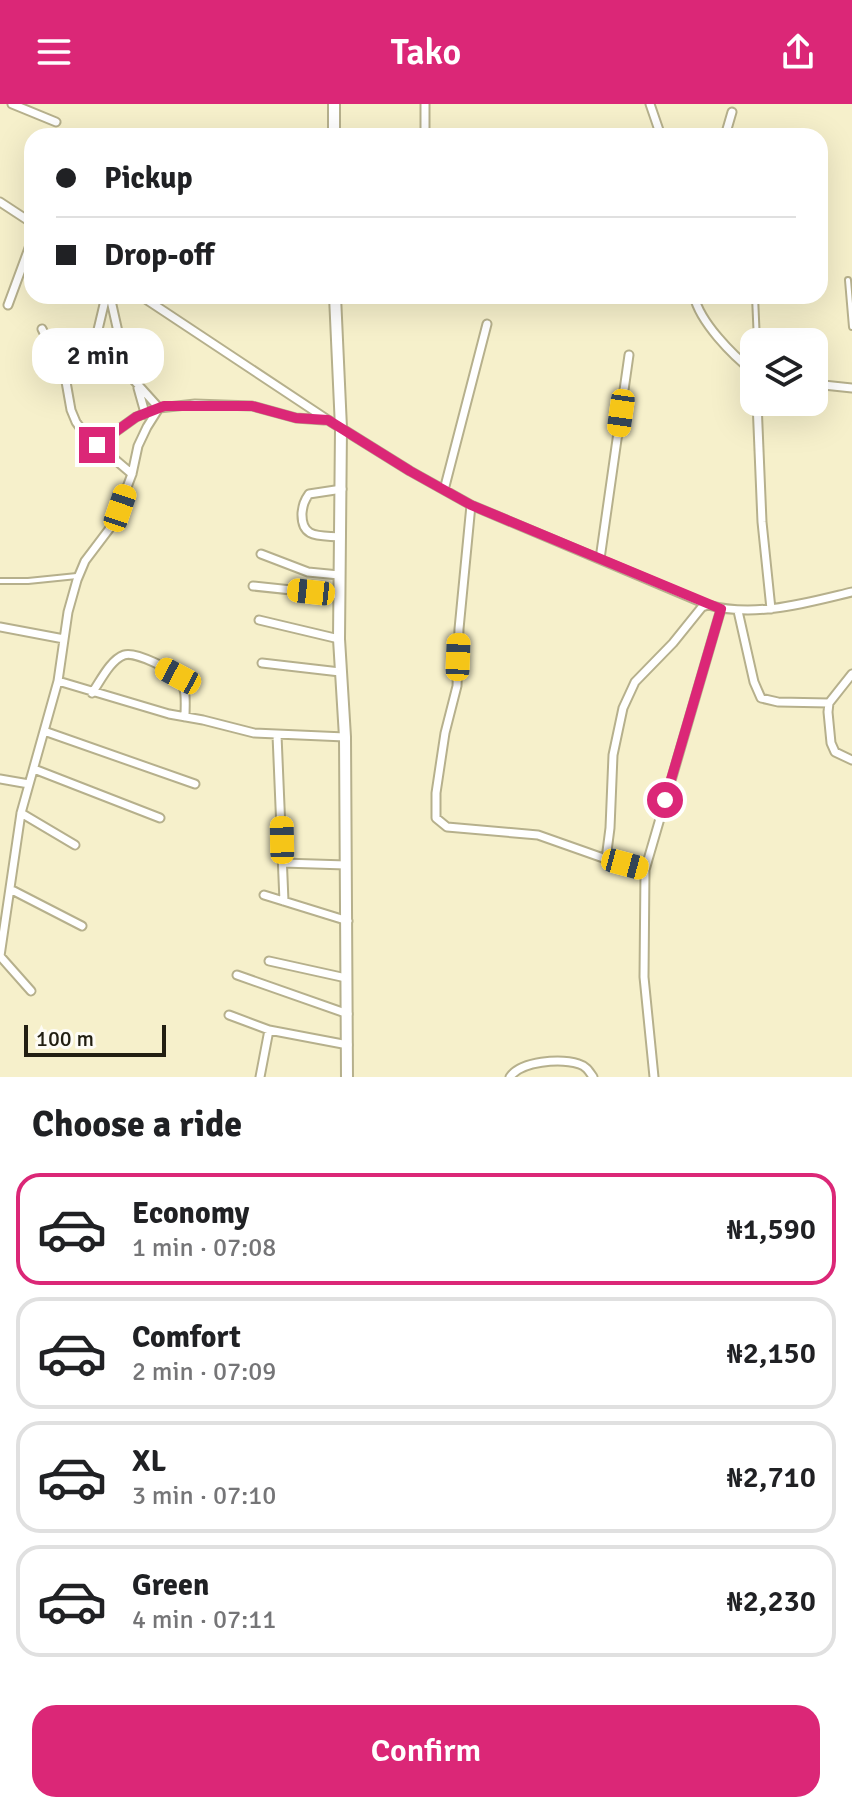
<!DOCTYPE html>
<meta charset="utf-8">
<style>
:root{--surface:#fff;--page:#f6f6f6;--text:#202124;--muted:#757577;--line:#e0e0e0;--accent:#db2777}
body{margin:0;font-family:Signika,sans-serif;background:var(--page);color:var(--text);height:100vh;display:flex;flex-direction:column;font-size:30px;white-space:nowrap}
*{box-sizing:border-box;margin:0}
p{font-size:26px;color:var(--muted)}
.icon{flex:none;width:44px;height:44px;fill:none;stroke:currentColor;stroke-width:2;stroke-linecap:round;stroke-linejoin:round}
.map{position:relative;height:973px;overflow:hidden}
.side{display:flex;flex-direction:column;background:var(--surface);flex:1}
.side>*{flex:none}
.hud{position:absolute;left:24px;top:24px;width:804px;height:176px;border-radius:24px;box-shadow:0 8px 32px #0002;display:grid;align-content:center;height:176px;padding:0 32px;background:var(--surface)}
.fabs{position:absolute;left:740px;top:224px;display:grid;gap:16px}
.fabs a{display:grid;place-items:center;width:88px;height:88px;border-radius:16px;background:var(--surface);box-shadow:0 8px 32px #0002;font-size:40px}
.scale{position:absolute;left:24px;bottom:20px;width:142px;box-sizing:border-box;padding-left:8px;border:4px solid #221f12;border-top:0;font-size:22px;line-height:28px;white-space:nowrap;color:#221f12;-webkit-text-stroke:6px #fefcf5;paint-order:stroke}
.end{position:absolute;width:36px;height:36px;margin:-18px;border:10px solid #db2777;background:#fff;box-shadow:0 0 0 4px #fff}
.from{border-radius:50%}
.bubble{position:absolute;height:56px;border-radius:24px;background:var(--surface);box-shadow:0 8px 32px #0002;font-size:26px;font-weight:600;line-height:56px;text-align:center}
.car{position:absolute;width:24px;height:48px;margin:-24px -12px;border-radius:10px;box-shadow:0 0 6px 2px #0007;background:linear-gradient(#f5c518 24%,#345 0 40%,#f5c518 0 76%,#345 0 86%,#f5c518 0)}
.hud b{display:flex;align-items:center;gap:28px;height:76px;font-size:30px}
.hud b+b{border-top:2px solid var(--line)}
.hud i{width:20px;height:20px;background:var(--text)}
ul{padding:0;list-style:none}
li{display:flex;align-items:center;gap:24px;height:112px;margin:0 16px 12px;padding:0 16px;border:4px solid var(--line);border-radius:24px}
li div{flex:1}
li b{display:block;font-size:30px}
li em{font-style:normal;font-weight:600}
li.current{border-color:var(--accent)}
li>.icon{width:72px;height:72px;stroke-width:1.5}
h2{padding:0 32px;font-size:36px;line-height:96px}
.primary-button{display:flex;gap:16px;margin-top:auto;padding:16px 32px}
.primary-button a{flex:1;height:92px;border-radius:24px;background:var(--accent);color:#fff;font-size:32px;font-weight:600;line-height:92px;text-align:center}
header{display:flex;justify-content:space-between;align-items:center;height:104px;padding:0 32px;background:var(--accent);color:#fff;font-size:36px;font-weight:600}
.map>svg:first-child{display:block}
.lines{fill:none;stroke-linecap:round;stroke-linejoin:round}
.service-casing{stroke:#b6b08c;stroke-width:8}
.minor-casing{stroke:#b6b08c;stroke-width:11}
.secondary-casing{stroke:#b6b08c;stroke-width:14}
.service{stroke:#fff;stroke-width:4}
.minor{stroke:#fff;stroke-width:7}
.secondary{stroke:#fff;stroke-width:10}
.route{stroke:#db2777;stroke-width:10}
</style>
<header><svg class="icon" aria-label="menu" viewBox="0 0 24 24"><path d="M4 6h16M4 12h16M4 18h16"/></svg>Tako<svg class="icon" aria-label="share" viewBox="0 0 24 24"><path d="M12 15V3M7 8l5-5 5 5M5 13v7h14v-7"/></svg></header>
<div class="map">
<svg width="852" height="973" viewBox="0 0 852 973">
<rect width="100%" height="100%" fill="#f6f0cb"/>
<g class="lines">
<defs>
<path id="service" d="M848,176L852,223
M755,192L757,238
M0,477H28L77,472"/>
<path id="minor" d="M12,0L56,18
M650,0L661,32
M425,32V0
M725,32L732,8
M0,98L32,119
M141,192L328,316L410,367L471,401L708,501C755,514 806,499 852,488
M694,192C700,218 732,251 754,268
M8,201L32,136
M42,225L65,272L71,306L76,318L84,329L132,370
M63,264L87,250L96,234L106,192
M814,280L852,284
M138,284L145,309
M757,298L762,418L771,505
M97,341L136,313L159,304L132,274L125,259L110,192
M444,386L487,220
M471,401L459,525L457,582L445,629L436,689V714L447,723L538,731L606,755L645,766
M341,433C321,431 301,436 302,409C303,401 304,397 309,390L342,385
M261,450L308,468L339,471
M600,455L629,251
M253,482L339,491
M738,507L754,578L761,594L778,598L829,599
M259,516L339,535
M0,523L64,535
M262,559L340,568
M852,570L829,599L828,608L831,639L835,648L852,656
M58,577L169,610L203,616L254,629L345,633
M92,589C100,578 110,556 124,551C135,547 174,566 180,576C187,586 185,600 185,613
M44,627L195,680
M277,631L284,797
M34,665L160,714
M0,675L29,680
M21,709L75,741
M606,755L610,724L613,651L623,604L635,578L673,539L702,503L708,501
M283,759L346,761
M10,785L82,822
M264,791L348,817
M0,852L21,709L58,577L68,508L77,476L85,457L113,420L132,370L138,342L147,323L159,304L195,300L252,302L296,314L324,316
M0,852L31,887
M269,857L346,874
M237,871L348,910
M229,911L269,926
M260,973L269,926L348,941
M510,973C521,957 560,954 579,960C586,962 589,967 593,973
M654,973L644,873L645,766L721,505"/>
<path id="secondary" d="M334,0V32
M335,192L341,324L339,535L345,633L347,973"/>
</defs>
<use href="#service" class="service-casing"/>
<use href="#minor" class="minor-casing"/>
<use href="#secondary" class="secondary-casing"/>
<use href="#service" class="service"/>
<use href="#minor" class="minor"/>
<use href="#secondary" class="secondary"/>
</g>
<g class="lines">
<path class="route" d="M97,341L136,313L164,302H252L296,314L328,316L410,367L471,401L721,505L665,696"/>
</g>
</svg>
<div class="fabs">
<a><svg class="icon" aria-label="layers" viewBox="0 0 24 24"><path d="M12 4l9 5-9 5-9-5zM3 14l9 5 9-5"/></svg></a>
</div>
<div class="scale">100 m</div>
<i class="end from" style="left:665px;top:696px"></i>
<i class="end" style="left:97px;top:341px"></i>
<div class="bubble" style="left:32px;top:224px;width:132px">2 min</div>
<i class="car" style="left:621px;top:309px;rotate:188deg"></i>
<i class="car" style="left:120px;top:404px;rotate:19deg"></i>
<i class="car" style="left:311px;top:488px;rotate:276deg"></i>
<i class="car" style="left:458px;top:553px;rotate:2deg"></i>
<i class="car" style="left:178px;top:572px;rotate:298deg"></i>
<i class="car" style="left:282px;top:736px;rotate:359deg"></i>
<i class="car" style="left:625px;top:760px;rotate:105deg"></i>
<div class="hud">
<b><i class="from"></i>Pickup</b>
<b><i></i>Drop-off</b>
</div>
</div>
<section class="side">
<h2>Choose a ride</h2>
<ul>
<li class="current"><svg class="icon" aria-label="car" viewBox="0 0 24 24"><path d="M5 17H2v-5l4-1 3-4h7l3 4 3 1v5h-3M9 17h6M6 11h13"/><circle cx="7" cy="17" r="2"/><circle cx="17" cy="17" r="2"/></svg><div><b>Economy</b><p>1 min · 07:08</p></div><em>₦1,590</em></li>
<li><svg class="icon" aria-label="car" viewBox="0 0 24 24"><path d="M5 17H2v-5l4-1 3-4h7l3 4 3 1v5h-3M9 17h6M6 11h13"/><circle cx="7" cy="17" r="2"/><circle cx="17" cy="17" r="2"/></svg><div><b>Comfort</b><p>2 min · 07:09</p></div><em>₦2,150</em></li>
<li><svg class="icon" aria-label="car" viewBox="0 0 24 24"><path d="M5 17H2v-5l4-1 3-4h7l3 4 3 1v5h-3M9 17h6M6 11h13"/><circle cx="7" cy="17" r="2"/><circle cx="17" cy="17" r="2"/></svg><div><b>XL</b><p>3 min · 07:10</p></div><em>₦2,710</em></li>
<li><svg class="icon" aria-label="car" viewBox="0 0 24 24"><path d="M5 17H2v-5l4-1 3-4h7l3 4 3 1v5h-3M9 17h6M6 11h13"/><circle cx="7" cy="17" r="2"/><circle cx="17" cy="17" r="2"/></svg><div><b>Green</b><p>4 min · 07:11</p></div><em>₦2,230</em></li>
</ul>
<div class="primary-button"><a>Confirm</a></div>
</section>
